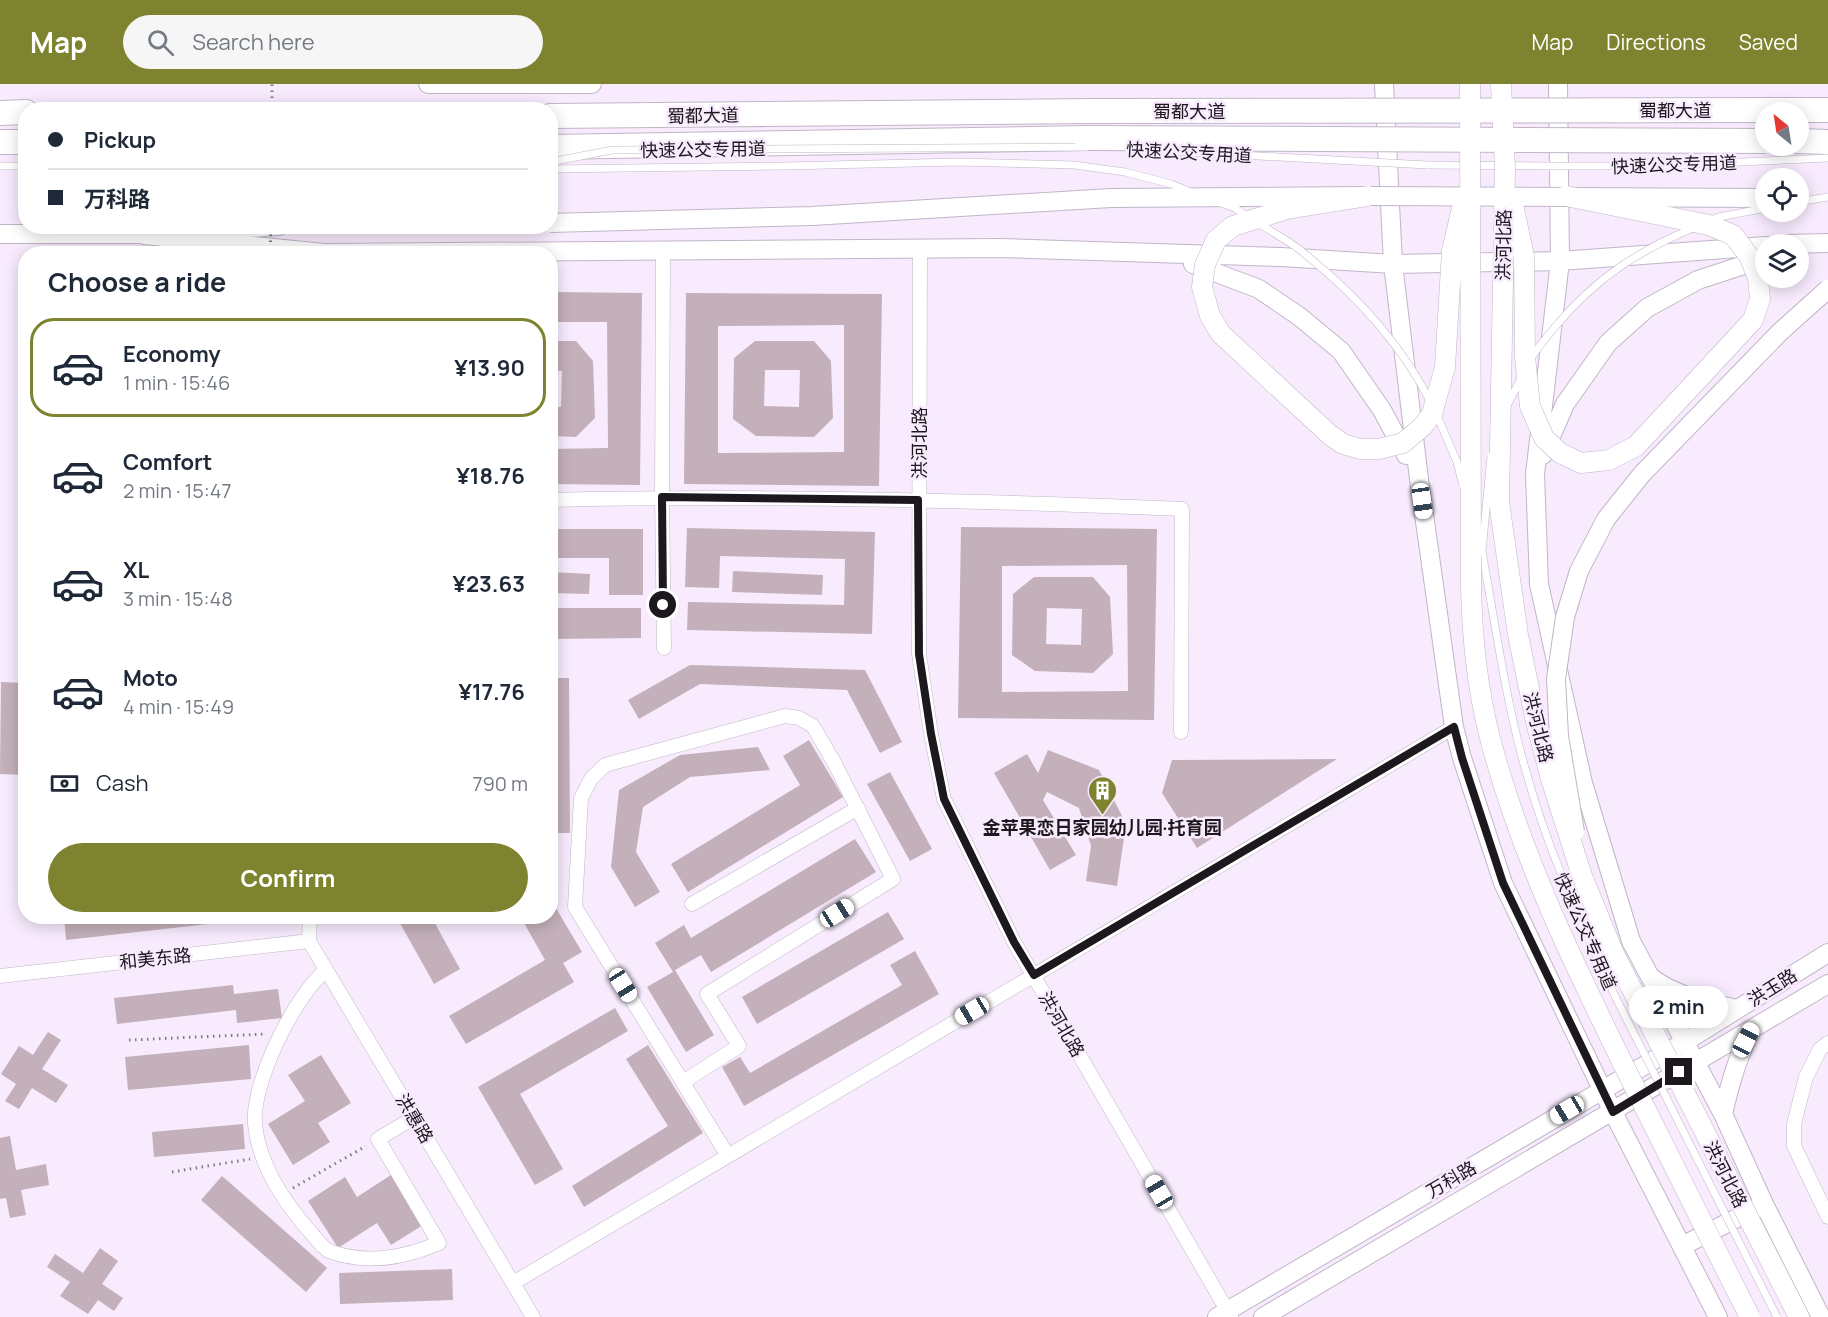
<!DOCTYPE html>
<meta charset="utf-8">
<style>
:root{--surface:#fff;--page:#f6f6f7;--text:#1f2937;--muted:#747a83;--line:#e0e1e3;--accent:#7d832e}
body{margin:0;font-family:Manrope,"Noto Sans SC",sans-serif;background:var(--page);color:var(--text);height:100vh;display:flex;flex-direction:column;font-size:22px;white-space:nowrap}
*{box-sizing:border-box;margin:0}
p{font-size:20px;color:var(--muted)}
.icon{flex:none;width:33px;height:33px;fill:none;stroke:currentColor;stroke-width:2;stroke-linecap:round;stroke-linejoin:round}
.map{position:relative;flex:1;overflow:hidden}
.details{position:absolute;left:18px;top:162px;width:540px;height:678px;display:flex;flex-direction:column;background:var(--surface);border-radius:24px;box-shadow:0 3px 15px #0003}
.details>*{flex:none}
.hud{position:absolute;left:18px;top:18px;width:540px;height:132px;border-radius:24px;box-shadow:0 3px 15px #0003;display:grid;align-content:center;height:132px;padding:0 30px;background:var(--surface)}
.needle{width:39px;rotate:330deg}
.tools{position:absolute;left:1755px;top:18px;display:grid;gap:12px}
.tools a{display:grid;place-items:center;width:54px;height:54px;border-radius:50%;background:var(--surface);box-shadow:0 3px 15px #0003;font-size:30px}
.end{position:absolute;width:27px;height:27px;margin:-14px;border:8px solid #1c181e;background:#fff;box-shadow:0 0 0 3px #fff}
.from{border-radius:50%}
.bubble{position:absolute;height:42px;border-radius:21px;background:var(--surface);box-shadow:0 3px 15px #0003;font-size:20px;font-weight:700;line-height:42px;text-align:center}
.car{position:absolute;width:18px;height:36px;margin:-18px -9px;border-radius:8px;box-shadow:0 0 4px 2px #0007;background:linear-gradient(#fff 24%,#345 0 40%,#fff 0 76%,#345 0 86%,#fff 0)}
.hud b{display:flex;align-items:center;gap:21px;height:57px;font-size:22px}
.hud b+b{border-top:2px solid var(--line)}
.hud i{width:15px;height:15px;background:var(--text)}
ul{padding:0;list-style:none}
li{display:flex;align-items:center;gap:18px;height:99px;margin:0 12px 9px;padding:0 18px;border:3px solid transparent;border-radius:24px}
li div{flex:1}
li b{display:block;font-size:22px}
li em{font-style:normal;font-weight:700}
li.selected{border-color:var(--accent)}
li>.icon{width:54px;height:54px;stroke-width:1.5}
h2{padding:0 30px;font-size:27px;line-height:72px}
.pay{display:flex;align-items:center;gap:15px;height:66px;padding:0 30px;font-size:22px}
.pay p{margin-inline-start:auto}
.primary-button{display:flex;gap:12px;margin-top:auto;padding:12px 30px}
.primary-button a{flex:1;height:69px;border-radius:36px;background:var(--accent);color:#fff;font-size:24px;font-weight:700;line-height:69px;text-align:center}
header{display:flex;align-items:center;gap:36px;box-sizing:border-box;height:84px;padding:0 30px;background:var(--accent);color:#fff}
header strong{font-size:28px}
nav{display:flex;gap:33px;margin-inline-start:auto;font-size:21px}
.search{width:420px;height:54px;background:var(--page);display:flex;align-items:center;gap:15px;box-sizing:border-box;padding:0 21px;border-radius:33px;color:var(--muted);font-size:22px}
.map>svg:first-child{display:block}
.building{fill:#c4b0ba;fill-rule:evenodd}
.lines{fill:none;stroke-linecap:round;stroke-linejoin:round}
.lane-casing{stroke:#c1b6c7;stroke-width:8}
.street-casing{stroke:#c1b6c7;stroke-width:15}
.secondary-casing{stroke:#c1b6c7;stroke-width:20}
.highway-casing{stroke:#c1b6c7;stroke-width:26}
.path{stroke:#807883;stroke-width:3;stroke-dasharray:1.5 4.5;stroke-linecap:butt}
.lane{stroke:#fff;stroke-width:7}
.street{stroke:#fff;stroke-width:14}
.secondary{stroke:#fff;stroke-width:18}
.highway{stroke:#fff;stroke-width:24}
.lane-bridge-casing{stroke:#c1b6c7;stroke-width:8;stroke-linecap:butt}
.secondary-bridge-casing{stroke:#c1b6c7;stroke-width:20;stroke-linecap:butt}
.primary-bridge-casing{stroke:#c1b6c7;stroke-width:21;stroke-linecap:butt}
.highway-bridge-casing{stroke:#c1b6c7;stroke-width:26;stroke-linecap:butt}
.path-bridge{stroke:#807883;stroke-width:3;stroke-dasharray:1.5 4.5;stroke-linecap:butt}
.lane-bridge{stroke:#fff;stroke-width:7}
.secondary-bridge{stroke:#fff;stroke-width:18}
.primary-bridge{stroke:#fff;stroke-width:20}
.highway-bridge{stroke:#fff;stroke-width:24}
.route{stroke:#1c181e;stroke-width:8}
.labels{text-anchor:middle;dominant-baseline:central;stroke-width:5;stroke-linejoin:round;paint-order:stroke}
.street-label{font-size:18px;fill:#1c181e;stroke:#f7ebfd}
.poi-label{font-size:18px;font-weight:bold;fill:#1c181e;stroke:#f7ebfd}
</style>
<header>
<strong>Map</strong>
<div class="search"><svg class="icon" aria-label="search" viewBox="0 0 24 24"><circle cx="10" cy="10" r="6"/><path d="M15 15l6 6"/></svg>Search here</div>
<nav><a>Map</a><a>Directions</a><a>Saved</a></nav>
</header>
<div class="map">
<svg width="1828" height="1233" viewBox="0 0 1828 1233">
<rect width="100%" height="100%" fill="#f7ebfd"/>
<path class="building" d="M550,208L642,209L640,401L550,400V365L608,364L607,238H550Z
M686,209L882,210L879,402L684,400ZM844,241V368L718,369V242Z
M550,257H576L593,277L595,334L576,353L550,352V322L561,323L562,287L550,286Z
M755,257H814L831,277L833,334L814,353L756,352L733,335L734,274ZM765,286H800L799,323L764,322Z
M22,267H26V320H22Z
M961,443L1157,445L1154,636L958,634ZM1127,481L1128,607L1002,608V482Z
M687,444L875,448L872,550L687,546L688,518L844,521L845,475L720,472L719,504L685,503Z
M550,445H643V511H609V474H550Z
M733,487L823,491L822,511L732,508Z
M550,488L590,490L589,510L550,509Z
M1034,493H1093L1110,513L1113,570L1093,589L1035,587L1012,571L1013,510ZM1047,524L1082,525L1081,561L1046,560Z
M550,524H641V554L550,555Z
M690,581L865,586L902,658L880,669L847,606L700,600L639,635L628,616Z
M550,594H569L570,749H550Z
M1,598L26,599V691L0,690Z
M809,656L843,713L688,808L671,780L800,701L783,672Z
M758,663L770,686L690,693L643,723L636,768L660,808L635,823L611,783L619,706L680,671Z
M1048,666L1099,686L1126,740L1117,802L1086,797L1091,762L1079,724L1047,708L1043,716L1076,771L1050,786L994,689L1027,670L1038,689Z
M1337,675L1197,764L1162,709L1172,676Z
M890,688L932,765L910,777L867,700Z
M855,755L876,788L711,888L701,871L675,886L714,951L686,968L647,903L673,888L655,859L684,841L691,854Z
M550,814L582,868L563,879L574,898L466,960L449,932L545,876L520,832H550Z
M888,828L904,855L757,940L742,913Z
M64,832H253V835L66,856Z
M396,832H431L460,885L434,900Z
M915,867L939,910L744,1022L722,983L740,973L750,989L902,901L890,881Z
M233,901L234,910L278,905L282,934L237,939L236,926L117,940L114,914Z
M615,924L628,947L520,1010L563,1085L535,1101L478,1003Z
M48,948L61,956L42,985L68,1001L56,1019L32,1004L19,1025L5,1017L16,1000L1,990L19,962L33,971Z
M249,961L251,995L128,1006L125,973Z
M648,961L703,1049L584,1123L572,1102L668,1042L626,975Z
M321,971L351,1019L318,1039L330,1058L293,1081L268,1040L305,1017L288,991Z
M243,1040L245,1065L154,1073L152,1048Z
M10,1052L16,1086L46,1080L49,1101L21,1106L26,1131L10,1134L6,1114L0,1115V1054Z
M391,1091L423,1141L391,1161L377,1139L338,1164L308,1117L345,1093L357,1113Z
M222,1092L327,1184L306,1208L201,1116Z
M100,1164L118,1177L102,1200L123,1214L114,1227L98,1216L88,1230L60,1212L70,1198L47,1183L55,1170L83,1189Z
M452,1185L453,1216L340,1220L339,1189Z"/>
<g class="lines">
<defs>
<path id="lane" d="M1427,81L1549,82
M0,82H26
M550,85L785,82
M182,155V170
M1482,468C1495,537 1504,606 1522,673C1544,757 1579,836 1616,914"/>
<path id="street" d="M920,165L919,570L931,650L944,715L1014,858L1231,1233
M663,167L662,413L664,564
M550,416C761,411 971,416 1182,425L1181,648
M692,820L858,724
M310,832L309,857L533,1233
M326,886C295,911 251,1000 255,1040C259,1082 285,1120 313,1151C317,1156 323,1164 329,1167C366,1181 404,1174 439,1159L378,1055L415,1033
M0,892L309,857
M1828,959L1820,965L1806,993L1794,1040V1062L1828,1133
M683,998L739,962L707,910L893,795L835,680L813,642L799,634L785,632L605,681L591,695L581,714L575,823L728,1072
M513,1199L1454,643"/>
<path id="secondary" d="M428,0H592
M1384,0L1393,180L1419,395L1454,643L1462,674L1503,799L1613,1028L1718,1233
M1558,0L1560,177L1535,390L1539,500L1583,699L1631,857L1723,1030L1764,1120L1821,1233
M191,148L279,142
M0,150H154
M144,151L324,169L999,164L1281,173L1393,180L1560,177L1766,162
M1785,160L1828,159
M1193,180L1259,205L1300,233L1341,267L1382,326L1406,371
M1543,371L1565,320L1608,259L1647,224L1698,196L1765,174
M1652,894C1675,912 1708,918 1736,925
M1723,1030C1730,1000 1737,974 1751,947
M1682,1162L1757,1124
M1217,1233L1686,957L1828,869
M1263,1233L1828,900"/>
<path id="highway" d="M0,29L26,28
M550,32L1093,27
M1798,57L1828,58
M0,58H26
M550,63L1086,54"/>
</defs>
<use href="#lane" class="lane-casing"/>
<use href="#street" class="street-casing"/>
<use href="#secondary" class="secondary-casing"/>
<use href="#highway" class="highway-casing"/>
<path class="path" d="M272,26V0
M129,956L265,950
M172,1088L250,1075
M293,1104L366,1062"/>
<use href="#lane" class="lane"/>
<use href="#street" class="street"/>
<use href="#secondary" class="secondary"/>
<use href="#highway" class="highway"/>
<defs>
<path id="lane-bridge" d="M1149,66L1427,81
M550,78L612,66L1087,63
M785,82L958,78L1074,81L1125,88L1171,100L1191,108
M1549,82H1651L1828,74
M1798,118L1828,113
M1221,119L1235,124L1248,133
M1709,137L1719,133L1766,124
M1258,139C1272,148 1287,156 1300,166C1352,207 1401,259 1431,319
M1530,276C1537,264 1546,254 1555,243C1595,195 1636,168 1693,144
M1507,322L1521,294
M1436,329L1457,378L1463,402
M1482,468L1491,372
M1616,914L1777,1233"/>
<path id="secondary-bridge" d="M550,139L812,132L1111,114L1368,112L1766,114
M1575,748L1559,652L1556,595L1565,533L1579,487L1606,435L1642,390L1780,248L1828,205"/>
<path id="primary-bridge" d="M1470,0L1471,502C1472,553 1477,602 1489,650C1519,769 1578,889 1632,998C1671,1076 1710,1155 1750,1233
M1501,0L1505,84L1499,418L1518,551L1536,638L1551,695L1582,792L1614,870L1799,1233
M1368,112L1287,125L1233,142L1216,156L1205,181L1202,203L1210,232L1221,250L1330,351L1343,360L1360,365H1379L1403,359L1423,342L1432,330L1445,283L1452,167L1462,124
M1512,116L1524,172L1525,273L1530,322L1544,354L1560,369L1581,379L1609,376L1636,362L1753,236L1760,215L1758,194L1749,172L1733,151L1709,141L1566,112"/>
<path id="highway-bridge" d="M1093,27L1828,26
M1086,54L1766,57"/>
</defs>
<use href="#lane-bridge" class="lane-bridge-casing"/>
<use href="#secondary-bridge" class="secondary-bridge-casing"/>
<use href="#primary-bridge" class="primary-bridge-casing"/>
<use href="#highway-bridge" class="highway-bridge-casing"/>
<path class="path-bridge" d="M270,170L271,142"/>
<use href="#lane-bridge" class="lane-bridge"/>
<use href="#secondary-bridge" class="secondary-bridge"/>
<use href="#primary-bridge" class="primary-bridge"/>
<use href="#highway-bridge" class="highway-bridge"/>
</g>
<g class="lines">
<path class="route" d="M663,521L662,413L918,416L919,570L931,650L944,715L1014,858L1034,891L1454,643L1462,674L1503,799L1613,1028L1679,988"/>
</g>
<defs>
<symbol id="building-pin" viewBox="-11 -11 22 30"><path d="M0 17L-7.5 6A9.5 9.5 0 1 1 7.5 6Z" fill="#7d832e" stroke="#f7ebfd"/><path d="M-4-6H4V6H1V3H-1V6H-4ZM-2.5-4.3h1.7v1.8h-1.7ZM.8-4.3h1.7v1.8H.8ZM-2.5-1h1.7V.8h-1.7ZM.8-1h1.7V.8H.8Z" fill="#fff"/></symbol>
</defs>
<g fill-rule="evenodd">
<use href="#building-pin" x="1086" y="690" width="33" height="45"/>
</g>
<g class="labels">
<g class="street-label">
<text x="1675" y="26">蜀都大道</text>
<text x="1189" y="27">蜀都大道</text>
<text transform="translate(703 31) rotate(-1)">蜀都大道</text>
<text transform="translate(703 65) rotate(-1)">快速公交专用道</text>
<text transform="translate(1189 68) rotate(3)">快速公交专用道</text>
<text transform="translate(1674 80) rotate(-2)">快速公交专用道</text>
<text transform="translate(1503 161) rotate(-89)">洪河北路</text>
<text transform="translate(919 359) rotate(-90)">洪河北路</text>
<text transform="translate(1539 643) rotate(76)">洪河北路</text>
<text transform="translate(1586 847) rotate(66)">快速公交专用道</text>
<text transform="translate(155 874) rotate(-6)">和美东路</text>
<text transform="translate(1772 903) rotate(-32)">洪玉路</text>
<text transform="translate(1062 940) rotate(60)">洪河北路</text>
<text transform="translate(415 1034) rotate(59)">洪惠路</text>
<text transform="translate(1726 1090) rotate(63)">洪河北路</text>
<text transform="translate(1451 1095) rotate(-30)">万科路</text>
</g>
<g class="poi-label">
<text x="1102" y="743">金苹果恋日家园幼儿园·托育园</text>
</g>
</g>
</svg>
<div class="tools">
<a><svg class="needle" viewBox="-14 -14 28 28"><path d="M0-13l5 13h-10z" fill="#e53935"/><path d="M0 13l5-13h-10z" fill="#747a83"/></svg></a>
<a><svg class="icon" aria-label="locate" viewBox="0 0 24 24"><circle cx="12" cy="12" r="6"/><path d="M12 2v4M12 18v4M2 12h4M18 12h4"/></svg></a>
<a><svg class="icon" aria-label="layers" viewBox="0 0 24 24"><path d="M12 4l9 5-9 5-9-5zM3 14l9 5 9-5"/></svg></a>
</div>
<i class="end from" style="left:663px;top:521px"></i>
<i class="end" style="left:1679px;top:988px"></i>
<div class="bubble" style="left:1629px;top:902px;width:99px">2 min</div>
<i class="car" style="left:1422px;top:417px;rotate:172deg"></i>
<i class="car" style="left:837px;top:829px;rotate:58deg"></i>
<i class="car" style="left:623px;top:901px;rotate:148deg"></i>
<i class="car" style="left:972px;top:927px;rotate:240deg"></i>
<i class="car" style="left:1746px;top:956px;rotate:27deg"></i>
<i class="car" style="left:1567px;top:1026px;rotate:239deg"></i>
<i class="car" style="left:1159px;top:1108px;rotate:330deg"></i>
<div class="hud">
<b><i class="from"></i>Pickup</b>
<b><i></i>万科路</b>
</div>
<section class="details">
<h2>Choose a ride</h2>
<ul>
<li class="selected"><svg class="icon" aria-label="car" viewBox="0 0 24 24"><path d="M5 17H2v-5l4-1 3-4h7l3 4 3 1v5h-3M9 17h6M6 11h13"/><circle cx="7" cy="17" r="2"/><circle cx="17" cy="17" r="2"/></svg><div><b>Economy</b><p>1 min · 15:46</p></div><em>¥13.90</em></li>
<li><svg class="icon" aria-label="car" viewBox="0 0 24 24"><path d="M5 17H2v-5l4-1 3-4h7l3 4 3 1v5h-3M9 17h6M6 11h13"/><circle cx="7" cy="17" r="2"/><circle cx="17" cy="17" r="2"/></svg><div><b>Comfort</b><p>2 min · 15:47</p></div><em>¥18.76</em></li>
<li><svg class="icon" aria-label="car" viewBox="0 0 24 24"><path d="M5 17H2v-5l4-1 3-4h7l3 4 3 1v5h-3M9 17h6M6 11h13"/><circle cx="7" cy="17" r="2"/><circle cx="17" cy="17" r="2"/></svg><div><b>XL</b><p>3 min · 15:48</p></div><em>¥23.63</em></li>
<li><svg class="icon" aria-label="car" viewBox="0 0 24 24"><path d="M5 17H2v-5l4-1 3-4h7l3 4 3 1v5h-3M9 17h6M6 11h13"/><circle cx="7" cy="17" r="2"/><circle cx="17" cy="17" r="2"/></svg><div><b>Moto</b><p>4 min · 15:49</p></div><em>¥17.76</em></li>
</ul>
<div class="pay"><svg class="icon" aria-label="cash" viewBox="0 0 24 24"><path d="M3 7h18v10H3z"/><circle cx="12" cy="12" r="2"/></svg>Cash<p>790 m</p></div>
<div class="primary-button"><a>Confirm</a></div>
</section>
</div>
